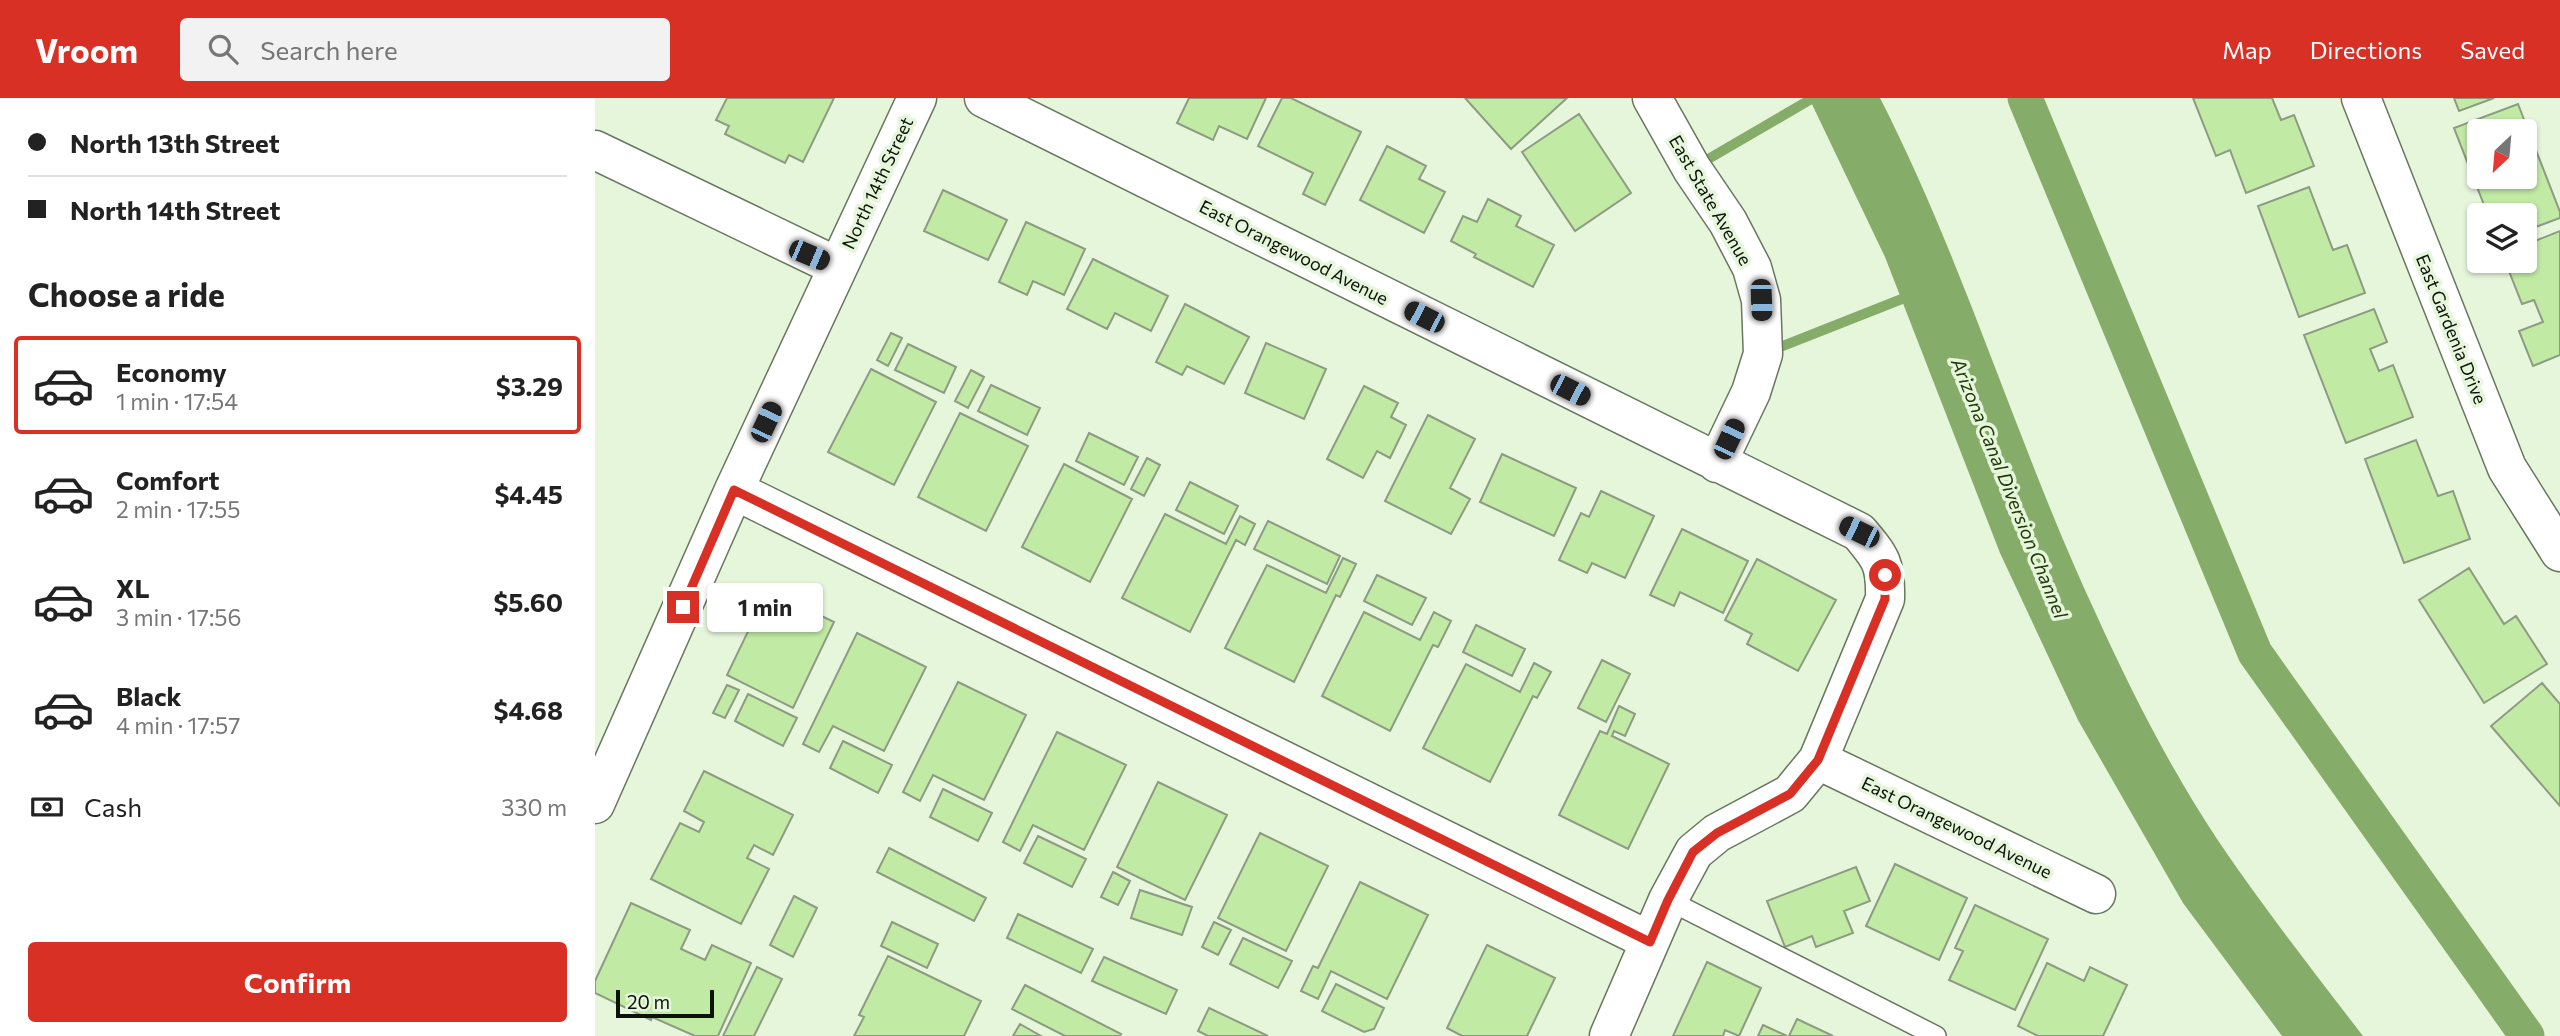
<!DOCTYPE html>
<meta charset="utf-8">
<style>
:root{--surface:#fff;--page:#f2f2f2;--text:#222;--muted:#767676;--line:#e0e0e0;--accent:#d93025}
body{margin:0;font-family:Commissioner,sans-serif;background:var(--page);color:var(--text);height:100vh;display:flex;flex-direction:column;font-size:26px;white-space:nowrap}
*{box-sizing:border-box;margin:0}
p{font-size:23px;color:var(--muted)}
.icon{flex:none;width:38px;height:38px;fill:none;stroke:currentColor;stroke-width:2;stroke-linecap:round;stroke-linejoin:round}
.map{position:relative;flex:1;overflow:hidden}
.side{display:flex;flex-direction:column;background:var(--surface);width:595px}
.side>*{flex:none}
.top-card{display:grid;align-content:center;height:154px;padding:0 28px;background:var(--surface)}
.needle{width:46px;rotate:206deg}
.buttons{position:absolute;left:1872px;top:21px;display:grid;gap:14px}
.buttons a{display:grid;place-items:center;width:70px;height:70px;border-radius:7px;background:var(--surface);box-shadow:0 2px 5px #0004;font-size:35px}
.scale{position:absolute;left:21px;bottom:18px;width:98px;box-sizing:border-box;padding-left:7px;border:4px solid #0c1209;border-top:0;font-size:19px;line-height:24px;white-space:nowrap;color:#0c1209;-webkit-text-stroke:5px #e6f6db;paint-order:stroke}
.end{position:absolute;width:32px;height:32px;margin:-16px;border:9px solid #d93025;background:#fff;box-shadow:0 0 0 4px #fff}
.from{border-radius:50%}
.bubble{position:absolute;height:49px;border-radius:7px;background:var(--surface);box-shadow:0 2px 5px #0004;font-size:23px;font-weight:700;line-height:49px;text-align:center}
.car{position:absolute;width:21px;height:42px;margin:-21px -10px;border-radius:9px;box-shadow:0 0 5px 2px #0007;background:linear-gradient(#222 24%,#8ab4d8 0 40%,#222 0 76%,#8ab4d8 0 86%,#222 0)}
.top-card b{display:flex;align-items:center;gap:24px;height:66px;font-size:26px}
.top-card b+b{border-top:2px solid var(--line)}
.top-card i{width:18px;height:18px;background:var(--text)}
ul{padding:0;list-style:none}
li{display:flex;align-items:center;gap:21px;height:98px;margin:0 14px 10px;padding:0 14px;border:4px solid transparent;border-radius:7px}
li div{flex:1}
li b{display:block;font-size:26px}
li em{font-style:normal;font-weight:700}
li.on{border-color:var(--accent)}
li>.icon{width:63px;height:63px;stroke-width:1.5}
h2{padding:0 28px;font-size:32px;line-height:84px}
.pay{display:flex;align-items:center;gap:18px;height:77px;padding:0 28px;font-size:26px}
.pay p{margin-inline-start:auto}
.action{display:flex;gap:14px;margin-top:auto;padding:14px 28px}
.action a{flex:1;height:80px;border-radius:7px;background:var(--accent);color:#fff;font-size:28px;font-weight:700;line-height:80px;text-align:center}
header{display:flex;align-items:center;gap:42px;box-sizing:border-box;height:98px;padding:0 35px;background:var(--accent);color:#fff}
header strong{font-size:33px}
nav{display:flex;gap:38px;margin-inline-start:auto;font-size:24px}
.search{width:490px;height:63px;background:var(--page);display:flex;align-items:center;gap:18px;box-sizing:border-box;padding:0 24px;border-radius:7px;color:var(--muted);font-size:26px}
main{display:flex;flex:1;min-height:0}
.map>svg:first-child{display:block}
.water{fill:#86ac6a}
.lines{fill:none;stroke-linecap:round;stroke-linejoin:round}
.stream{stroke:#86ac6a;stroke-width:10}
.canal{stroke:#86ac6a;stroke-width:35}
.building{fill:#c1eaa5;stroke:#8c9b82;stroke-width:2;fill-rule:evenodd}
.service-casing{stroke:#69775f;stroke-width:22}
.minor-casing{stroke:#69775f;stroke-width:41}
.service{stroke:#fff;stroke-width:19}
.minor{stroke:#fff;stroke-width:38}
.route{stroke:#d93025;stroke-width:9}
.labels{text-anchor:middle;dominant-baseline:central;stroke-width:7;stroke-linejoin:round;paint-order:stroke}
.street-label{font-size:18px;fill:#0c1209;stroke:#e6f6db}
.water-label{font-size:19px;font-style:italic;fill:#203808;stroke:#e6f6db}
</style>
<header>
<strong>Vroom</strong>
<div class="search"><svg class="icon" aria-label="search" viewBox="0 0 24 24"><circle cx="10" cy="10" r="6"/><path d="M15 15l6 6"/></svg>Search here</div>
<nav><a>Map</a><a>Directions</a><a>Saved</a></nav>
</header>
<main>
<section class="side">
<div class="top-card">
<b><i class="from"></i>North 13th Street</b>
<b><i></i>North 14th Street</b>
</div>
<h2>Choose a ride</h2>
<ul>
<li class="on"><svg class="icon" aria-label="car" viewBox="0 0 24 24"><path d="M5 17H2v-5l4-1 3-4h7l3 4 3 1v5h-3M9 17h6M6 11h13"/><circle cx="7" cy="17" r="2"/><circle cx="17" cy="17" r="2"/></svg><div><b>Economy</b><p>1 min · 17:54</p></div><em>$3.29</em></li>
<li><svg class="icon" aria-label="car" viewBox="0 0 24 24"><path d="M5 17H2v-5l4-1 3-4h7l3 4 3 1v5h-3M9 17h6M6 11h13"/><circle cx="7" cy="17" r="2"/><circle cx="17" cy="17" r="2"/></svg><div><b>Comfort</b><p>2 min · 17:55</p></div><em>$4.45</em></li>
<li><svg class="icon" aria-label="car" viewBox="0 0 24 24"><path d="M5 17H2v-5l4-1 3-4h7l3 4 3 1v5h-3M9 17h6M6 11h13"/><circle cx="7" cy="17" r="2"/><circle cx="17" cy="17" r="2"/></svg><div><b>XL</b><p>3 min · 17:56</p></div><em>$5.60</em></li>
<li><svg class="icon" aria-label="car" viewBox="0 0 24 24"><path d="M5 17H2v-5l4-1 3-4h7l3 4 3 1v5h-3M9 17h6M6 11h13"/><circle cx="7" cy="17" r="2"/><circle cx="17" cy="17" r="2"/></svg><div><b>Black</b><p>4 min · 17:57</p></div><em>$4.68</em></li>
</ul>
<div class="pay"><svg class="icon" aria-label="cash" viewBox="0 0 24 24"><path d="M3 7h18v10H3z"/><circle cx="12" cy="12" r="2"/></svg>Cash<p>330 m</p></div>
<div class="action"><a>Confirm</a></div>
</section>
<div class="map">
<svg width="1965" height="938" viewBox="0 0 1965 938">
<rect width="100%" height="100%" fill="#e6f6db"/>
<path class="water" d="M1214,0H1285C1370,166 1422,347 1501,516C1536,593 1575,670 1622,741C1668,809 1718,873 1768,938H1687L1588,805L1483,622L1405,455L1290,159Z"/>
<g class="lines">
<path class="stream" d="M1103,67L1218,0
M1175,253L1317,197"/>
<path class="canal" d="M1430,0L1660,555L1932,938"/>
</g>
<path class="building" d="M132,0H239L208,64L194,57L190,65L130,36L134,28L121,22Z
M594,0H671L652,41L624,28L618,42L582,25Z
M687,0H696L766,34L730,107L708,96L718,75L663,48Z
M870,0H972L916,51Z
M1598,0H1677L1686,22L1699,17L1719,68L1651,95L1635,52L1621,58Z
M1859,0H1899L1864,13Z
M1923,6L1965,114V120L1930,133V117H1885V142L1874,113L1889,107L1859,30ZM1885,33H1930V79H1885Z
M984,16L1036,95L980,133L927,54Z
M792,48L831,68L824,81L850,94L829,135L765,102Z
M1714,89L1738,152L1752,147L1770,195L1704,219L1663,108Z
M348,92L412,122L393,162L329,133Z
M893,101L926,118L921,128L959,147L938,189L879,159L881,156L856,143L868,118L882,124Z
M431,124L490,151L469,197L438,183L432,197L404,184Z
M1965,133V257L1938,268L1924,233L1948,224L1939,202L1927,206L1910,163H1930V147Z
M498,161L573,198L556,233L520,215L512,231L472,211Z
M590,206L654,239L629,286L592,268L587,277L561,264Z
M1779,211L1792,244L1775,251L1784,273L1798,267L1818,319L1751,345L1709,237Z
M296,235L307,240L293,268L282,262Z
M671,245L731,271L709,321L650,295Z
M313,246L361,269L349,295L300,272Z
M276,271L341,304L299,387L233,354Z
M376,272L389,279L373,310L360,303Z
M396,287L445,310L432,337L383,313Z
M769,288L803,305L796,319L811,327L795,360L782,353L768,380L732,361Z
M365,315L433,348L391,433L323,399Z
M833,317L880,341L855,390L875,401L856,436L790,403Z
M494,335L543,359L529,387L481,363Z
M1821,342L1843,398L1858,393L1875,441L1809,465L1770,361Z
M907,356L981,390L959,438L885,404Z
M552,360L565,367L549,398L536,391Z
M469,366L537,401L495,484L427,449Z
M595,384L643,408L629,436L581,412Z
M1006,393L1059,418L1030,480L997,465L992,475L964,462L986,415L994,419Z
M570,416L631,446L645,418L660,426L650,447L641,442L595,534L527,500Z
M673,423L745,458L732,486L659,451Z
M1087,431L1153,463L1128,515L1085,494L1079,508L1055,497Z
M748,460L761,466L745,499L741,497L699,584L630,550L672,467L731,495Z
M1162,461L1241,502L1203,573L1152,546L1157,536L1130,522Z
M1874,470L1909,526L1921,518L1952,566L1889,605L1824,502Z
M782,477L831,500L817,527L769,503Z
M173,492L239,524L198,610L132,577Z
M769,514L825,542L839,514L856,523L843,549L838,547L795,633L727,598Z
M881,527L930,551L917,578L868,554Z
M262,535L331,569L289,653L238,628L224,654L208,646Z
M1007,562L1035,576L1011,624L983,610Z
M939,565L956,574L942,600L938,598L895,684L828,650L871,566L925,594Z
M363,584L431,617L389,702L338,677L325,703L308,694Z
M1947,585L1965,606V708L1896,628Z
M132,587L144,592L130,620L118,615Z
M153,596L202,620L188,648L140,623Z
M1024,608L1040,616L1030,638L1019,633L1017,638L1074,666L1033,751L964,717L1005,633L1012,636Z
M462,634L531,667L489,752L438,727L425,753L408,744Z
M248,643L297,667L283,695L235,670Z
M109,673L198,717L178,757L159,747L152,760L174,771L146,826L56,781L85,725L104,734L109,724L89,713Z
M563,684L632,717L590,802L522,769Z
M348,691L397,715L383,743L335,719Z
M665,735L733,768L691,853L623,820Z
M443,738L491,761L477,789L429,765Z
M294,750L391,800L379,823L282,774Z
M1300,766L1372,800L1344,862L1271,828Z
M1261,769L1275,803L1249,813L1258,835L1221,849L1217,838L1190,849L1172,803Z
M518,774L535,783L523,807L506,799Z
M765,784L833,817L792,901L736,873L723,901L706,893L718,868L723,870Z
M545,792L597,809L587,837L536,820Z
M199,798L222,810L198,859L175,847Z
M36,805L95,832L86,851L110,862L117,847L156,865L123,938H100L57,919L56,922L0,895V883Z
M1380,807L1453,841L1420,912L1354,882L1368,853L1360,850Z
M423,816L498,851L486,875L412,840Z
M297,824L343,846L332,870L286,848Z
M619,824L636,832L623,857L607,849Z
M648,840L697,863L683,890L635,866Z
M892,847L960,880L932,938H867L852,930Z
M293,858L386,903L369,938H259L269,919L264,917Z
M509,859L582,892L571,916L497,883Z
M1112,864L1166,890L1144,938L1130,932L1128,938H1078Z
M1452,865L1489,883L1495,869L1532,887L1508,938H1443L1423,928Z
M162,869L187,881L159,938H128Z
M741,886L789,910L779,931L769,934L727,913Z
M430,887L526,936L525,938H470L417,911Z
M614,910L673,938H613L603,933Z
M1202,921L1238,938H1194Z
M425,926L446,938H418Z
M1168,927L1192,938H1163Z"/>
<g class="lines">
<defs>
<path id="service" d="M1073,802L1341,938"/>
<path id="minor" d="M389,0L1264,434C1286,460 1291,466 1290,501L1223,662L1195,696L1122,735L1099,754L1073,802L1014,938
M1057,0L1097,71L1133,124L1157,170L1166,202L1168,256L1156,294L1122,365
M1766,0L1912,370L1965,454
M0,52L243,169
M139,392L1055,843
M1223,662L1501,796
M0,706L139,392L322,0"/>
</defs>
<use href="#service" class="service-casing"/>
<use href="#minor" class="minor-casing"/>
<use href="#service" class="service"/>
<use href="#minor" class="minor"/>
</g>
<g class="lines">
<path class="route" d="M88,509L139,392L1055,844L1073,802L1098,754L1122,735L1195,696L1223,662L1290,501V477"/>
</g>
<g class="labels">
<g class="street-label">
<text transform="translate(282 85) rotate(-65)">North 14th Street</text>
<text transform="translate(1116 102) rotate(60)">East State Avenue</text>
<text transform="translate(699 154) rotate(27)">East Orangewood Avenue</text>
<text transform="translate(1857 231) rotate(68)">East Gardenia Drive</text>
<text transform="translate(1362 729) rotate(26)">East Orangewood Avenue</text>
</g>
<g class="water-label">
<text transform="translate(1415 390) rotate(68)">Arizona Canal Diversion Channel</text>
</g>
</g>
</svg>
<div class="buttons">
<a><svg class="needle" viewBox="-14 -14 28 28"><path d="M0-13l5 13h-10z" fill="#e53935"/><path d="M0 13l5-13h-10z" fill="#767676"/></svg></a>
<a><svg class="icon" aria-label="layers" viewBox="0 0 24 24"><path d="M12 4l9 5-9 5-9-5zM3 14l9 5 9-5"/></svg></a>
</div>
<div class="scale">20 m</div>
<i class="end from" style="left:1290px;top:477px"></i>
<i class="end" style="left:88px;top:509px"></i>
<div class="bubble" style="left:112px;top:485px;width:116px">1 min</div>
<i class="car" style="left:214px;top:157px;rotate:113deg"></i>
<i class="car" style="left:1166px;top:202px;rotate:178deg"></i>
<i class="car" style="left:829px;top:219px;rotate:297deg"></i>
<i class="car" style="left:975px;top:292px;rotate:117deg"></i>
<i class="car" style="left:171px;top:324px;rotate:25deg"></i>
<i class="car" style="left:1134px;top:341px;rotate:25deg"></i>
<i class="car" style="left:1264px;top:434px;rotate:296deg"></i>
</div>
</main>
